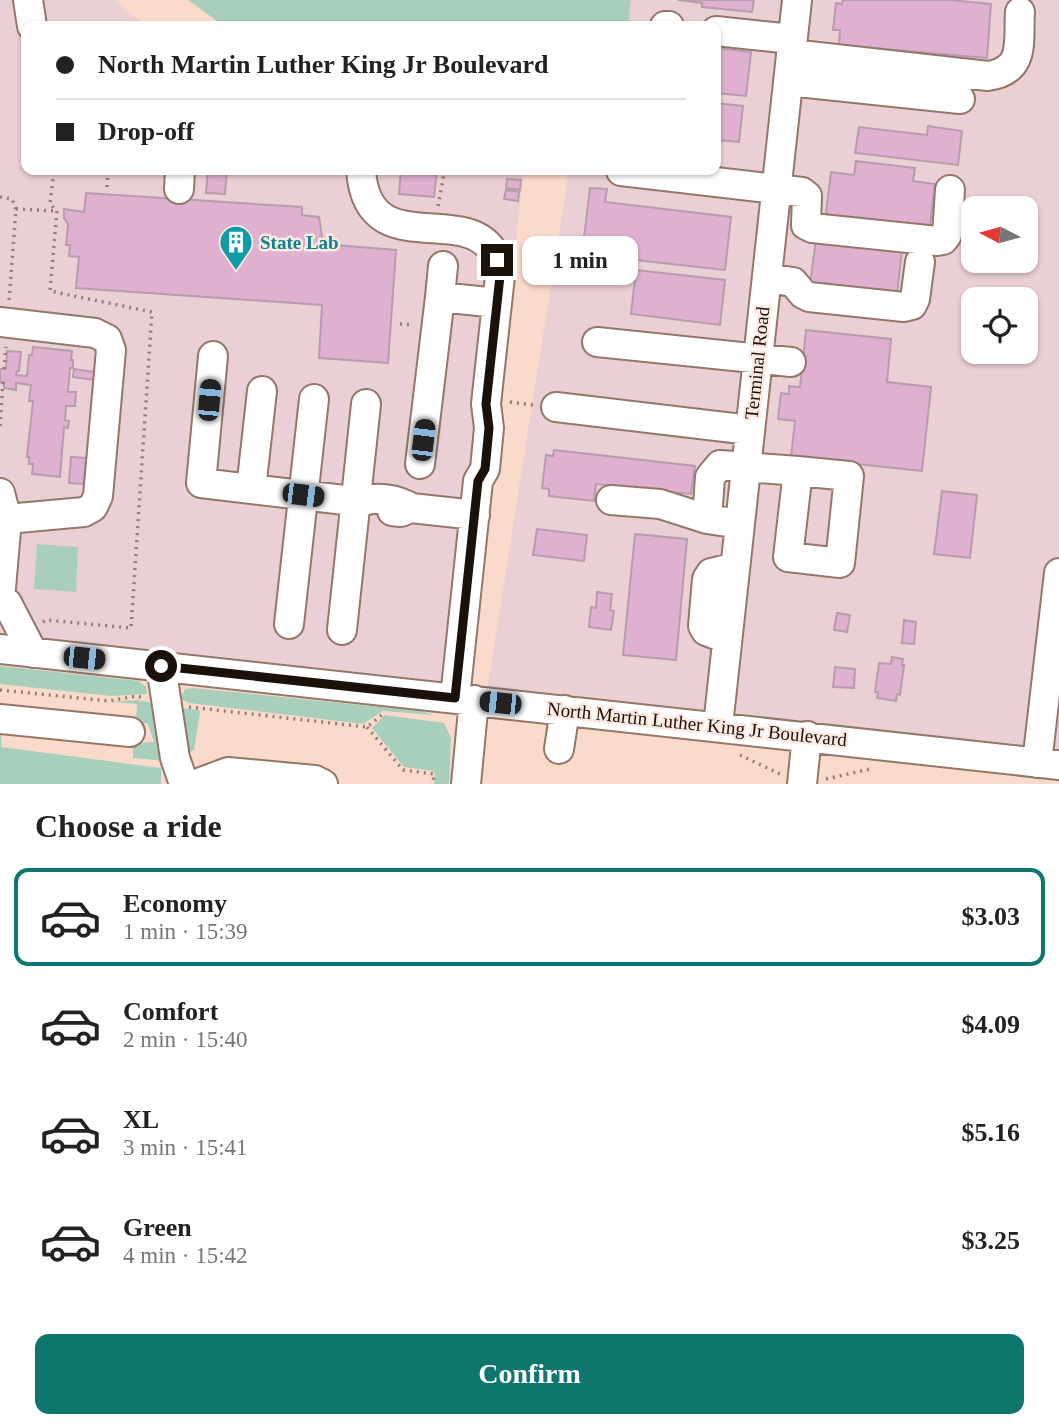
<!DOCTYPE html>
<meta charset="utf-8">
<style>
:root{--surface:#fff;--page:#f6f6f6;--text:#222;--muted:#767676;--line:#e0e0e0;--accent:#0f766e}
body{margin:0;font-family:"Times New Roman",serif;background:var(--page);color:var(--text);height:100vh;display:flex;flex-direction:column;font-size:26px;white-space:nowrap}
*{box-sizing:border-box;margin:0}
p{font-size:23px;color:var(--muted)}
.icon{flex:none;width:38px;height:38px;fill:none;stroke:currentColor;stroke-width:2;stroke-linecap:round;stroke-linejoin:round}
.map{position:relative;height:784px;overflow:hidden}
.details{display:flex;flex-direction:column;background:var(--surface);flex:1}
.details>*{flex:none}
.banner{position:absolute;left:21px;top:21px;width:700px;height:154px;border-radius:14px;box-shadow:0 2px 5px #0004;display:grid;align-content:center;height:154px;padding:0 35px;background:var(--surface)}
.needle{width:46px;rotate:276deg}
.tools{position:absolute;left:961px;top:196px;display:grid;gap:14px}
.tools a{display:grid;place-items:center;width:77px;height:77px;border-radius:14px;background:var(--surface);box-shadow:0 2px 5px #0004;font-size:35px}
.end{position:absolute;width:32px;height:32px;margin:-16px;border:9px solid #1b110b;background:#fff;box-shadow:0 0 0 4px #fff}
.from{border-radius:50%}
.bubble{position:absolute;height:49px;border-radius:14px;background:var(--surface);box-shadow:0 2px 5px #0004;font-size:23px;font-weight:700;line-height:49px;text-align:center}
.car{position:absolute;width:21px;height:42px;margin:-21px -10px;border-radius:9px;box-shadow:0 0 5px 2px #0007;background:linear-gradient(#222 24%,#8ab4d8 0 40%,#222 0 76%,#8ab4d8 0 86%,#222 0)}
.banner b{display:flex;align-items:center;gap:24px;height:66px;font-size:26px}
.banner b+b{border-top:2px solid var(--line)}
.banner i{width:18px;height:18px;background:var(--text)}
ul{padding:0;list-style:none}
li{display:flex;align-items:center;gap:21px;height:98px;margin:0 14px 10px;padding:0 21px;border:4px solid transparent;border-radius:14px}
li div{flex:1}
li b{display:block;font-size:26px}
li em{font-style:normal;font-weight:700}
li.current{border-color:var(--accent)}
li>.icon{width:63px;height:63px;stroke-width:1.5}
h2{padding:0 35px;font-size:32px;line-height:84px}
.primary-button{display:flex;gap:14px;margin-top:auto;padding:14px 35px}
.primary-button a{flex:1;height:80px;border-radius:14px;background:var(--accent);color:#fff;font-size:28px;font-weight:700;line-height:80px;text-align:center}
.map>svg:first-child{display:block}
.industrial{fill:#ead0d5;fill-rule:evenodd}
.green{fill:#a8cfbc}
.building{fill:#dfb0d0;stroke:#b79cae;stroke-width:2}
.lines{fill:none;stroke-linecap:round;stroke-linejoin:round}
.minor-casing{stroke:#947769;stroke-width:32}
.path{stroke:#937d72;stroke-width:3.5;stroke-dasharray:2 5;stroke-linecap:butt}
.minor{stroke:#fff;stroke-width:28}
.route{stroke:#1b110b;stroke-width:9}
.labels{text-anchor:middle;dominant-baseline:central;stroke-width:5;stroke-linejoin:round;paint-order:stroke}
.culture-label{font-size:19px;font-weight:bold;fill:#0d838f;stroke:#feeae1;text-anchor:start}
.street-label{font-size:19px;fill:#1b110b;stroke:#feeae1}
</style>
<div class="map">
<svg width="1059" height="784" viewBox="0 0 1059 784">
<rect width="100%" height="100%" fill="#fadaca"/>
<path class="industrial" d="M0,0H115L146,26H26V170H524L465,685L0,635Z
M595,0H1059V763L486,697L569,170H716V26H591ZM973,208H1026V261H973ZM973,299H1026V352H973Z"/>
<path class="green" d="M188,0H631L628,26H245L217,21Z
M37,544L78,547L76,592L34,589Z
M0,666L139,681L146,687L147,694L111,696L0,684Z
M193,688L421,711L434,715L383,711L363,724L189,703L181,699L185,689Z
M137,700L149,702L152,707L166,761L133,758V743L154,742L148,724L136,721L137,704L110,702Z
M181,708L199,710L200,712L194,750L183,755Z
M385,715L444,723L451,738L449,784H434L435,774L433,771L404,767L372,728Z
M0,729H2L1,747L161,768V784H0Z"/>
<path class="building" d="M678,0H754L752,12L702,7V3Z
M843,0H950L991,4L987,58L839,45L840,30H833L836,3L842,4Z
M716,48L751,52L746,96L716,93Z
M716,103L743,106L739,142L716,140Z
M928,126L962,131L958,165L855,153L859,127L927,135Z
M856,161L915,168L913,181L935,184L929,233L825,221L831,172L854,175Z
M208,170H227L225,194L206,193Z
M401,170H437L434,197L399,194Z
M507,179L521,180L520,190L506,188Z
M590,188L607,189L605,202L731,217L725,270L582,254Z
M506,190L519,192L518,201L504,199Z
M86,193L302,207V215L319,217L323,244L396,250L388,363L319,358L322,305L76,288L79,257L69,256L70,245H66L68,224L64,218V209L84,212Z
M816,240L902,250L897,294L810,284Z
M636,270L725,280L720,325L631,314Z
M806,330L891,339L887,382L931,387L922,471L791,457L795,421L778,419L781,393L789,394V386L800,387Z
M33,347L72,351L71,360H73V368H70L68,392H76L75,406H66L65,420L69,421L68,428L64,427L60,477L32,474L33,464H29V457H27L33,401H29L31,385L16,383V390L4,388V382H0V369H6L7,351L21,352L19,371H17L16,375L27,376L29,355H32Z
M74,369L102,373L101,381L73,377Z
M554,450L695,466L691,494L596,484L594,501L549,496V489L542,488L546,455L553,456Z
M71,457L86,458L84,484L69,483Z
M942,491L977,495L970,558L934,554Z
M537,529L587,535L584,561L533,555Z
M635,534L687,539L676,660L623,655Z
M597,592L612,594L610,610L614,611L611,630L589,627L591,607L596,608Z
M837,613L850,615L847,632L834,630Z
M904,620L916,622L914,644L902,643Z
M892,657L903,659L902,665H904L900,695L897,694L896,701L877,698L878,692H875L879,663L891,664Z
M835,667L855,669L854,688L833,687Z"/>
<g class="lines">
<defs>
<path id="minor" d="M28,0L32,26
M665,26H669
M716,31L792,39
M791,54L988,76C1026,70 1018,43 1020,12
M788,81L960,99
M361,170C367,262 461,204 492,250C497,258 498,267 500,276L486,404L489,428L485,469L478,481L455,698
M621,171L802,192L807,196L806,225L812,228L937,241L943,240L947,235L950,190
M179,189L180,170
M767,278L793,282L803,294L809,297L904,307L912,305L915,299L920,262
M440,297L443,266
M0,322L95,333L107,339L111,350L98,496L93,507L84,512L7,519L0,599
M597,342L791,362
M213,356L201,483L361,502C376,496 398,499 411,508
M556,407L750,430
M420,464L440,297L497,303
M251,489L262,391
M0,493L7,519
M611,500L660,504L707,519
M392,511L401,512L411,508L475,515
M740,524L707,519L710,477L720,465L798,471L788,557L840,563L849,476L798,471
M0,601L7,603L33,653
M289,624L314,399
M342,630L366,404
M727,639L706,631L703,626L707,579L711,573L735,567
M0,649L1059,765
M161,666L175,758L184,784
M0,719L130,732
M718,726L797,0
M559,749L565,710
M1037,763L1059,573
M196,784L228,772L315,780L323,784
M466,784L474,700
M802,784L807,736"/>
</defs>
<use href="#minor" class="minor-casing"/>
<path class="path" d="M107,187L108,170
M0,197L12,199L16,209L9,301
M438,206L444,174
M16,209L56,211
M400,324L413,325
M4,369L6,347
M510,402L533,405
M0,426L3,382
M43,622L46,620L131,628L152,312L50,291L57,211L50,204L54,170
M0,690L109,701L137,696L144,698
M189,707L367,727L383,714
M367,727L403,770L434,774L433,784
M740,755L780,774
M826,779L870,769"/>
<use href="#minor" class="minor"/>
</g>
<g class="lines">
<path class="route" d="M161,666L455,698L478,481L485,469L489,428L486,404L500,276L497,260"/>
</g>
<defs>
<symbol id="building-pin" viewBox="-11 -11 22 30"><path d="M0 17L-7.5 6A9.5 9.5 0 1 1 7.5 6Z" fill="#0f9aa8" stroke="#feeae1"/><path d="M-4-6H4V6H1V3H-1V6H-4ZM-2.5-4.3h1.7v1.8h-1.7ZM.8-4.3h1.7v1.8H.8ZM-2.5-1h1.7V.8h-1.7ZM.8-1h1.7V.8H.8Z" fill="#fff"/></symbol>
</defs>
<g fill-rule="evenodd">
<use href="#building-pin" x="217" y="223" width="38" height="52"/>
</g>
<g class="labels">
<g class="culture-label">
<text x="260" y="242">State Lab</text>
</g>
<g class="street-label">
<text transform="translate(757 363) rotate(-84)">Terminal Road</text>
<text transform="translate(697 724) rotate(6)">North Martin Luther King Jr Boulevard</text>
</g>
</g>
</svg>
<div class="tools">
<a><svg class="needle" viewBox="-14 -14 28 28"><path d="M0-13l5 13h-10z" fill="#e53935"/><path d="M0 13l5-13h-10z" fill="#767676"/></svg></a>
<a><svg class="icon" aria-label="locate" viewBox="0 0 24 24"><circle cx="12" cy="12" r="6"/><path d="M12 2v4M12 18v4M2 12h4M18 12h4"/></svg></a>
</div>
<i class="end from" style="left:161px;top:666px"></i>
<i class="end" style="left:497px;top:260px"></i>
<div class="bubble" style="left:522px;top:236px;width:116px">1 min</div>
<i class="car" style="left:209px;top:400px;rotate:5deg"></i>
<i class="car" style="left:423px;top:440px;rotate:7deg"></i>
<i class="car" style="left:303px;top:495px;rotate:97deg"></i>
<i class="car" style="left:84px;top:658px;rotate:96deg"></i>
<i class="car" style="left:500px;top:703px;rotate:276deg"></i>
<div class="banner">
<b><i class="from"></i>North Martin Luther King Jr Boulevard</b>
<b><i></i>Drop-off</b>
</div>
</div>
<section class="details">
<h2>Choose a ride</h2>
<ul>
<li class="current"><svg class="icon" aria-label="car" viewBox="0 0 24 24"><path d="M5 17H2v-5l4-1 3-4h7l3 4 3 1v5h-3M9 17h6M6 11h13"/><circle cx="7" cy="17" r="2"/><circle cx="17" cy="17" r="2"/></svg><div><b>Economy</b><p>1 min · 15:39</p></div><em>$3.03</em></li>
<li><svg class="icon" aria-label="car" viewBox="0 0 24 24"><path d="M5 17H2v-5l4-1 3-4h7l3 4 3 1v5h-3M9 17h6M6 11h13"/><circle cx="7" cy="17" r="2"/><circle cx="17" cy="17" r="2"/></svg><div><b>Comfort</b><p>2 min · 15:40</p></div><em>$4.09</em></li>
<li><svg class="icon" aria-label="car" viewBox="0 0 24 24"><path d="M5 17H2v-5l4-1 3-4h7l3 4 3 1v5h-3M9 17h6M6 11h13"/><circle cx="7" cy="17" r="2"/><circle cx="17" cy="17" r="2"/></svg><div><b>XL</b><p>3 min · 15:41</p></div><em>$5.16</em></li>
<li><svg class="icon" aria-label="car" viewBox="0 0 24 24"><path d="M5 17H2v-5l4-1 3-4h7l3 4 3 1v5h-3M9 17h6M6 11h13"/><circle cx="7" cy="17" r="2"/><circle cx="17" cy="17" r="2"/></svg><div><b>Green</b><p>4 min · 15:42</p></div><em>$3.25</em></li>
</ul>
<div class="primary-button"><a>Confirm</a></div>
</section>
